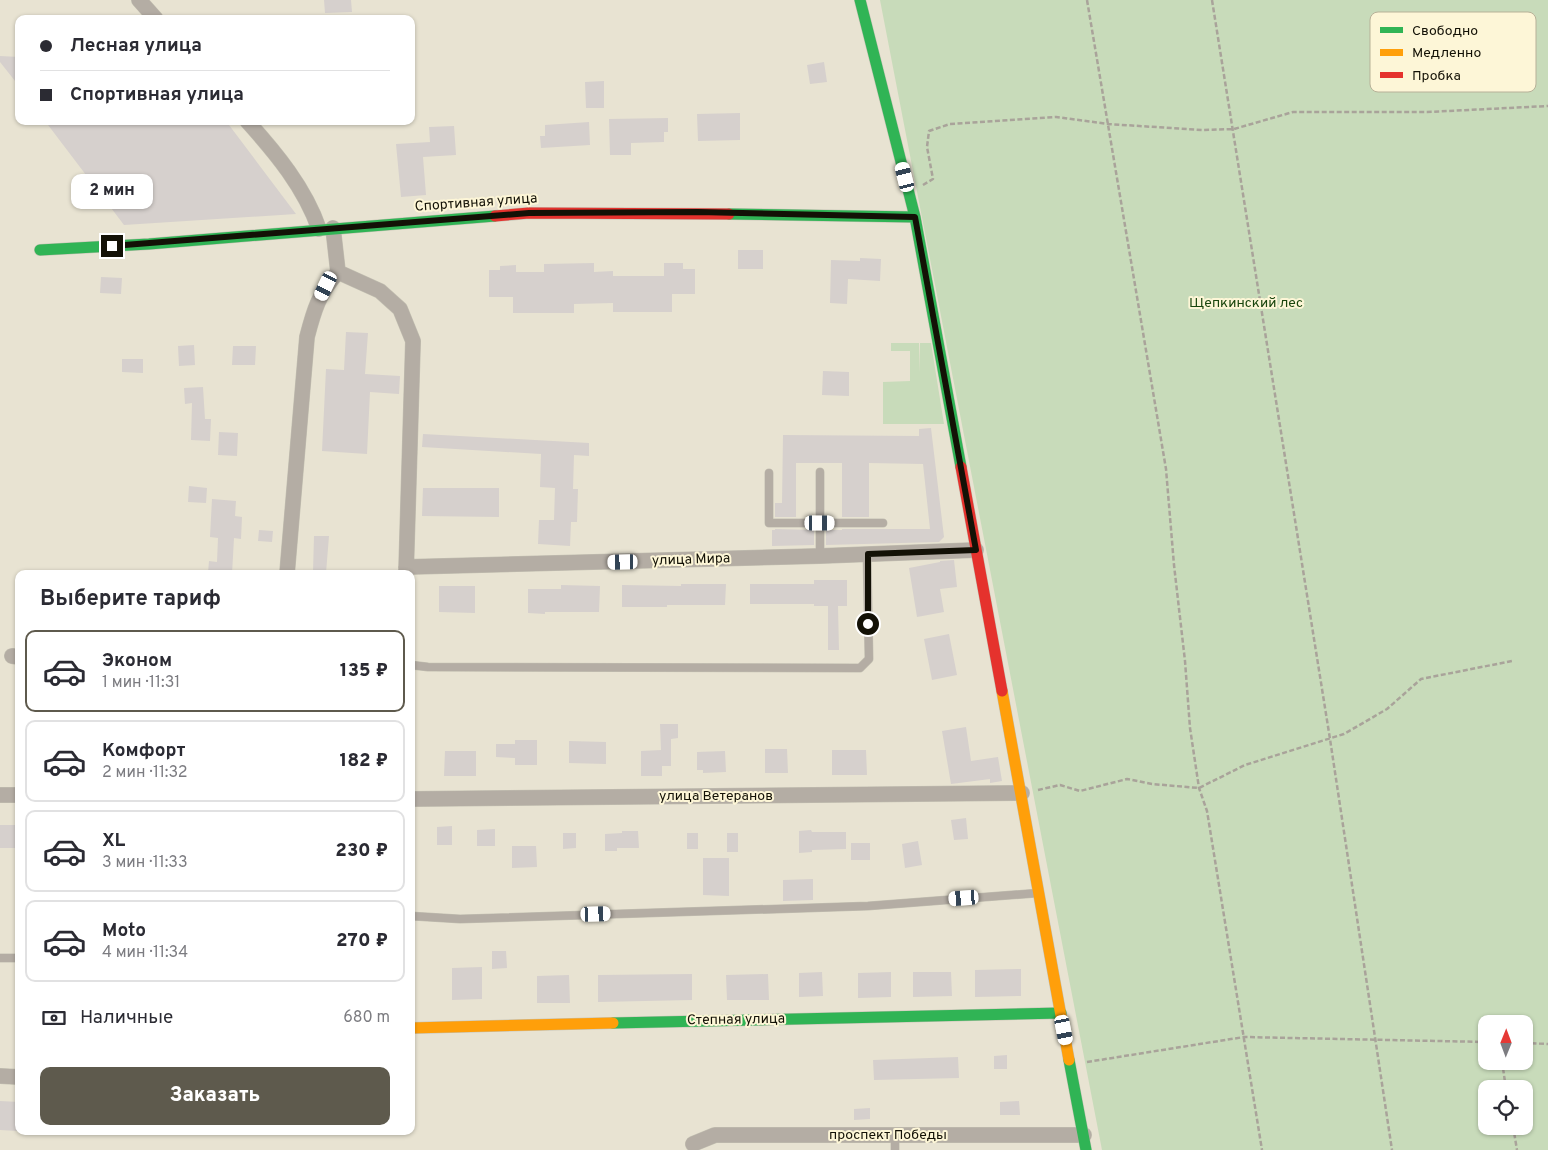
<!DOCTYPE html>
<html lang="ru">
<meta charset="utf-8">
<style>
:root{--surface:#fff;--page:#f7f7f7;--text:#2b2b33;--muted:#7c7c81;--line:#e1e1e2;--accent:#5e5a4d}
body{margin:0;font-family:Overpass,sans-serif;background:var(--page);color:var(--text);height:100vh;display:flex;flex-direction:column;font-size:19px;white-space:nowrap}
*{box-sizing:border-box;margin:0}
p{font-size:16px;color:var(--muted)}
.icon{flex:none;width:28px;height:28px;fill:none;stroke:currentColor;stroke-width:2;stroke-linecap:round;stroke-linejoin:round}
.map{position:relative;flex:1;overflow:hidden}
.side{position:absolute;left:15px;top:570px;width:400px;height:565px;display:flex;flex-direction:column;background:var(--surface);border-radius:10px;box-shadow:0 1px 4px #0004}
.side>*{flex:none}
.banner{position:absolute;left:15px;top:15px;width:400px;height:110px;border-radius:10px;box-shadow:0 1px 4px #0004;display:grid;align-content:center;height:110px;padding:0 25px;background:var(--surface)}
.needle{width:32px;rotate:1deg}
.buttons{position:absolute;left:1478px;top:1015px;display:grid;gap:10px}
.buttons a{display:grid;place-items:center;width:55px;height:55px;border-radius:10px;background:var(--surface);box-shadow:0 1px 4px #0004;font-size:25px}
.end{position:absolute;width:22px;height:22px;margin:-11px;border:6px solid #131106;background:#fff;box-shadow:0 0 0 2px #fff}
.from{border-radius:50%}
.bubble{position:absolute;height:35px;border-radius:10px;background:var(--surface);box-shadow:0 1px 4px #0004;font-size:16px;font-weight:800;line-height:35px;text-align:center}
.car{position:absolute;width:15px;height:30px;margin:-15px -8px;border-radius:6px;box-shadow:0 0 4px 1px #0007;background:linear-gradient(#fff 24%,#345 0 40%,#fff 0 76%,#345 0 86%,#fff 0)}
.banner b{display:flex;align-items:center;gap:18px;height:48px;font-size:19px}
.banner b+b{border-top:1px solid var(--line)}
.banner i{width:12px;height:12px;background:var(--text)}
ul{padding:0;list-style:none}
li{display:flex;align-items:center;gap:15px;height:82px;margin:0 10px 8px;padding:0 15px;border:2px solid var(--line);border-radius:10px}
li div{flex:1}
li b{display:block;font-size:19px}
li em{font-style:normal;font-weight:800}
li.on{border-color:var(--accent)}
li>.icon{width:45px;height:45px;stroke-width:1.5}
h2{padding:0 25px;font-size:22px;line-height:60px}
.pay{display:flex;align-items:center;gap:12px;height:55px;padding:0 25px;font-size:19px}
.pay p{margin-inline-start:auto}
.primary-button{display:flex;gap:10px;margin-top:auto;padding:10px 25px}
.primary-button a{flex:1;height:58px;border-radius:10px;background:var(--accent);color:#fff;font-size:20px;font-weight:800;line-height:58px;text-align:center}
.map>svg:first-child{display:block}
.green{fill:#c8dbba;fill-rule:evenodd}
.building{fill:#d6d0cd}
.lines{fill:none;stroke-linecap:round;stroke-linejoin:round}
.lane-casing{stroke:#c4c1b3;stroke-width:9}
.street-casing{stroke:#c4c1b3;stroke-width:16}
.fast-casing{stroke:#c4c1b3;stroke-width:12}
.slow-casing{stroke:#c4c1b3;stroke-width:12}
.jam-casing{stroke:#c4c1b3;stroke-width:12}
.path{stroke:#a9a39a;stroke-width:2.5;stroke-dasharray:5 2.5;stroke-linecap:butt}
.lane{stroke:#b4ada4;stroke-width:8}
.street{stroke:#b4ada4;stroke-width:15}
.fast{stroke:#30b455;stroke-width:11}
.slow{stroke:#ff9f0a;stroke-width:11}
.jam{stroke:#e5322d;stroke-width:11}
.route{stroke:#131106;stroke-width:6}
.labels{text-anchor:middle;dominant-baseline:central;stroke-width:4;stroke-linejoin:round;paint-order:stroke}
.street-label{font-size:14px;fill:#131106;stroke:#fdf6d7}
.park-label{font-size:14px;fill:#1a460e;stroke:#fdf6d7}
.key{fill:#fdf6d7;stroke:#b7b198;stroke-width:1}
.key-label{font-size:14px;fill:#131106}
</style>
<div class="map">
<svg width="1548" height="1150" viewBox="0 0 1548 1150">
<rect width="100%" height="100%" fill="#e8e3d2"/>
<path class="green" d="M880,0H1548V1150H1102ZM1486,1024H1524V1061H1486ZM1486,1089H1524V1126H1486Z
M891,343H919L920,373V343H931L944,424H883V382L910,381V351H891Z"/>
<path class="building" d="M324,0H351L352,12L325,13Z
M0,56L19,57V86L0,62Z
M824,62L827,82L810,84L807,65Z
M604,81V108H586L585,82Z
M740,113V140L698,141L697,114Z
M668,118V132H664V142L631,143V155H610L609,119Z
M45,121H226L296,214L124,225Z
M589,122L590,145L541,148L540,136H545V125Z
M454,126L456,155L423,157L426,195L401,197L396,144L430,142L429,127Z
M738,250H763V269H738Z
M860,258L881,259L880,281L848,279L847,304L830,303L831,260L860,261Z
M594,263V272L613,271V276H664V263H683V269H695V294H672V312H613V303L574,304V313H513V297H489V270H500V266L516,265V272H544V264Z
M101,277L122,278L121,294L100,293Z
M346,332L368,333L365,374L400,376L399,394L370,392L367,454L322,451L326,369L344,370Z
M194,345L195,365L179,366L178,346Z
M233,346H256L255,365H232Z
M122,359H143V373L122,372Z
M823,371L849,372V396L822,395Z
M203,387L205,419H211L210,441L191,440L192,403L185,404L184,388Z
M931,428L944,537L939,542L826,545V530H842V529H930L923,464L869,463V517H842V463H796V517H775V503H782L783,435L919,436V429Z
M219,432L238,433L237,456L218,455Z
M423,434L589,443V456L574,455L573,489H578L577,522H571L570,546L538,544L539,520H554L555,488L540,487L541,454L422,447Z
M189,486L207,488L206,503L188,502Z
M423,488H499V517L422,516Z
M212,499L236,501L235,516L242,517L241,539L234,538L232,574L208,573L209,561L217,562L218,538L210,537Z
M775,529L814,530V545L772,546V530H775Z
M259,530L273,531L272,542L258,541Z
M314,536H329L326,573L313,572Z
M954,560L957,587L940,589L944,612L917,617L909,568L940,562V561Z
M814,580H847V606H838L839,650H828V606H814V604H750V584H814Z
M681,584H726L725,605H667V607H622V585L681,586Z
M561,585L600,586L599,612H545V614L528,613V589H561Z
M439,586H475V613L439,612Z
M949,634L957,675L932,680L924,639Z
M660,724H678V738L671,739V766H662V776H641V751L661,750Z
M966,727L971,761L998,757L1002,781L990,783V779L951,784L942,731Z
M515,740H537V765H515V758L496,757V744H515Z
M569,741L606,742V764L569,763Z
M765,749H787L788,773H765Z
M832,750H866L867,775H832Z
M445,751H476V776H444Z
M725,751L726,772L703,773V770H697V752Z
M966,818L968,839L954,840L951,820Z
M0,825H19V848H0Z
M452,826V845H437V827Z
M495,829V846H477V830Z
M811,830L812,832H846V849L812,850V852L799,853V831Z
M622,831H638L639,848H617V851H605V834L622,833Z
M563,833H576V848L563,849Z
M687,833H698V849H687Z
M727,833H738V852H727Z
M918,841L922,865L905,868L902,844Z
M851,843H870V860H851Z
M512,846H536L537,867L512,868Z
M703,858H729V896L703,895Z
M813,879V900L783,901V880Z
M492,951H506L507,968L492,969Z
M482,967V999L452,1000V968Z
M1021,969V996L975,997V970Z
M822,972L823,996L799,997V973Z
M891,972V997L858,998V973Z
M913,972H951L952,996L913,997Z
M692,974V1000L598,1002V975Z
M768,974L769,1000H727L726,975Z
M569,975L570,1003H537V976Z
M1007,1055V1069H994V1056Z
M958,1057L959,1078L874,1080L873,1060Z
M0,1101L19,1102L17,1131L0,1130Z
M1019,1101L1020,1115H1000V1102Z
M870,1108V1119L854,1120V1109Z"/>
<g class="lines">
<defs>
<path id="lane" d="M820,472V556
M769,473V523H883
M411,665L428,667L860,668L869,659L867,554
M411,916L460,919L868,906L1038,893
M0,958H19
M895,1150V1135"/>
<path id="street" d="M139,0L156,19
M247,121C276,153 305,188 319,229
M338,272L380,291L400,309L413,341L406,574
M406,567L820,556L976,550
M287,574L307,337C314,310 319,293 338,272L333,228
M12,656L19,657
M0,795H19
M411,799L1022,793
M0,1076L19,1077
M693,1144L715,1135H1084"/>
<path id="fast" d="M860,0L915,217L961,467
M729,214L915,217
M40,250L149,244L495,216
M613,1023L1061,1013
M1069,1060L1086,1150"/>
<path id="slow" d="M1002,691L1069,1060
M411,1028L613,1023"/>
<path id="jam" d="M495,216L529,213L729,214
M961,467L1002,691"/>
</defs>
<use href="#lane" class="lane-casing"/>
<use href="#street" class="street-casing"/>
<use href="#fast" class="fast-casing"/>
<use href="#slow" class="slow-casing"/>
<use href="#jam" class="jam-casing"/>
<path class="path" d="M1087,0L1166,469L1174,565L1185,661L1190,728L1199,788L1207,811L1262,1150
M1212,0L1330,739L1392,1150
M923,185L933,179L927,147L929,131L950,124L1056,117L1108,124L1202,130L1234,129L1293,112H1427L1548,106
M1038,790L1060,785L1080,791L1127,779L1152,784L1199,788L1245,765L1344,734L1387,709L1421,679L1512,661
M1524,1043L1548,1044
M1502,1061L1506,1089
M1087,1062L1244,1037L1486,1042
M1513,1126L1517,1150"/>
<use href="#lane" class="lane"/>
<use href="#street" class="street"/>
<use href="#fast" class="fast"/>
<use href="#slow" class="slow"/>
<use href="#jam" class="jam"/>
</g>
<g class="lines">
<path class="route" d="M112,246L529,213L698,212L915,217L976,550L868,554V624"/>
</g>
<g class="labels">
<g class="street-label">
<text transform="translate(476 203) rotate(-4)">Спортивная улица</text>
<text transform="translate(691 560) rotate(-2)">улица Мира</text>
<text x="716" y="796">улица Ветеранов</text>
<text transform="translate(736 1020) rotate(-1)">Степная улица</text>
<text x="888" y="1135">проспект Победы</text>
</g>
<g class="park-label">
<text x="1246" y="303">Щепкинский лес</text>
</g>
</g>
<rect x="1370" y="12" width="166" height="80" rx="8" class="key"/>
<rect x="1380" y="27" width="23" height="6" fill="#30b455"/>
<rect x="1380" y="49" width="23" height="7" fill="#ff9f0a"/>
<rect x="1380" y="72" width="23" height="6" fill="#e5322d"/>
<g class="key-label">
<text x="1412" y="35">Свободно</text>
<text x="1412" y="57">Медленно</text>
<text x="1412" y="80">Пробка</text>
</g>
</svg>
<div class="buttons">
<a><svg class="needle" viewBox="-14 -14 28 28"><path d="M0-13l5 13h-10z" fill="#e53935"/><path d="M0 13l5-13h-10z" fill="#7c7c81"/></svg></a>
<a><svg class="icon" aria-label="locate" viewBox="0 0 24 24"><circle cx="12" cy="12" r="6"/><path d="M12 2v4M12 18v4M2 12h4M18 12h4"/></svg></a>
</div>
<i class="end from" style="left:868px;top:624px"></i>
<i class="end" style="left:112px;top:246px"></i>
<div class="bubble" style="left:71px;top:174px;width:82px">2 мин</div>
<i class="car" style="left:905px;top:177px;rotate:346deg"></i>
<i class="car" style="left:326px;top:286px;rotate:206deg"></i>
<i class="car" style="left:820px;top:523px;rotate:90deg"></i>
<i class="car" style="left:623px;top:562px;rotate:269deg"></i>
<i class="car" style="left:964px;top:898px;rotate:266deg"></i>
<i class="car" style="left:596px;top:914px;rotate:88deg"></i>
<i class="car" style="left:1064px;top:1030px;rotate:169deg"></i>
<div class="banner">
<b><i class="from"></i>Лесная улица</b>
<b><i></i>Спортивная улица</b>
</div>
<section class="side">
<h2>Выберите тариф</h2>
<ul>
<li class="on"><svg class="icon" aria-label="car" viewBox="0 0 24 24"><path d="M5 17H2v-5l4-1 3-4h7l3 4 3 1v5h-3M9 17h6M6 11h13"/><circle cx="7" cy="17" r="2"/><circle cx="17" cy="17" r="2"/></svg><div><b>Эконом</b><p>1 мин · 11:31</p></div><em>135 ₽</em></li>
<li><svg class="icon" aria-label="car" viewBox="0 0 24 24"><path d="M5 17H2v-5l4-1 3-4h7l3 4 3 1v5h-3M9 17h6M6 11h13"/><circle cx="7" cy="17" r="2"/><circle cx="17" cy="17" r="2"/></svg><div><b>Комфорт</b><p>2 мин · 11:32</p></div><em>182 ₽</em></li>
<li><svg class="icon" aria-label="car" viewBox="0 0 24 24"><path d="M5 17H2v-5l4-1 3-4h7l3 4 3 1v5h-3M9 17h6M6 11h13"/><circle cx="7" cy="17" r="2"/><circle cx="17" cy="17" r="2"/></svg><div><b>XL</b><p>3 мин · 11:33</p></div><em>230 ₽</em></li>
<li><svg class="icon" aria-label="car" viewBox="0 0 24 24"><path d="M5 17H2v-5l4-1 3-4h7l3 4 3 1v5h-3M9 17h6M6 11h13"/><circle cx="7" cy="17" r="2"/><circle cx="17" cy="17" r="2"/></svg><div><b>Moto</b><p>4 мин · 11:34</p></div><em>270 ₽</em></li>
</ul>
<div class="pay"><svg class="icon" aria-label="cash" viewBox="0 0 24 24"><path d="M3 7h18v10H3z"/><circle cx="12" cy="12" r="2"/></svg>Наличные<p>680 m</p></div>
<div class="primary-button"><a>Заказать</a></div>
</section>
</div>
